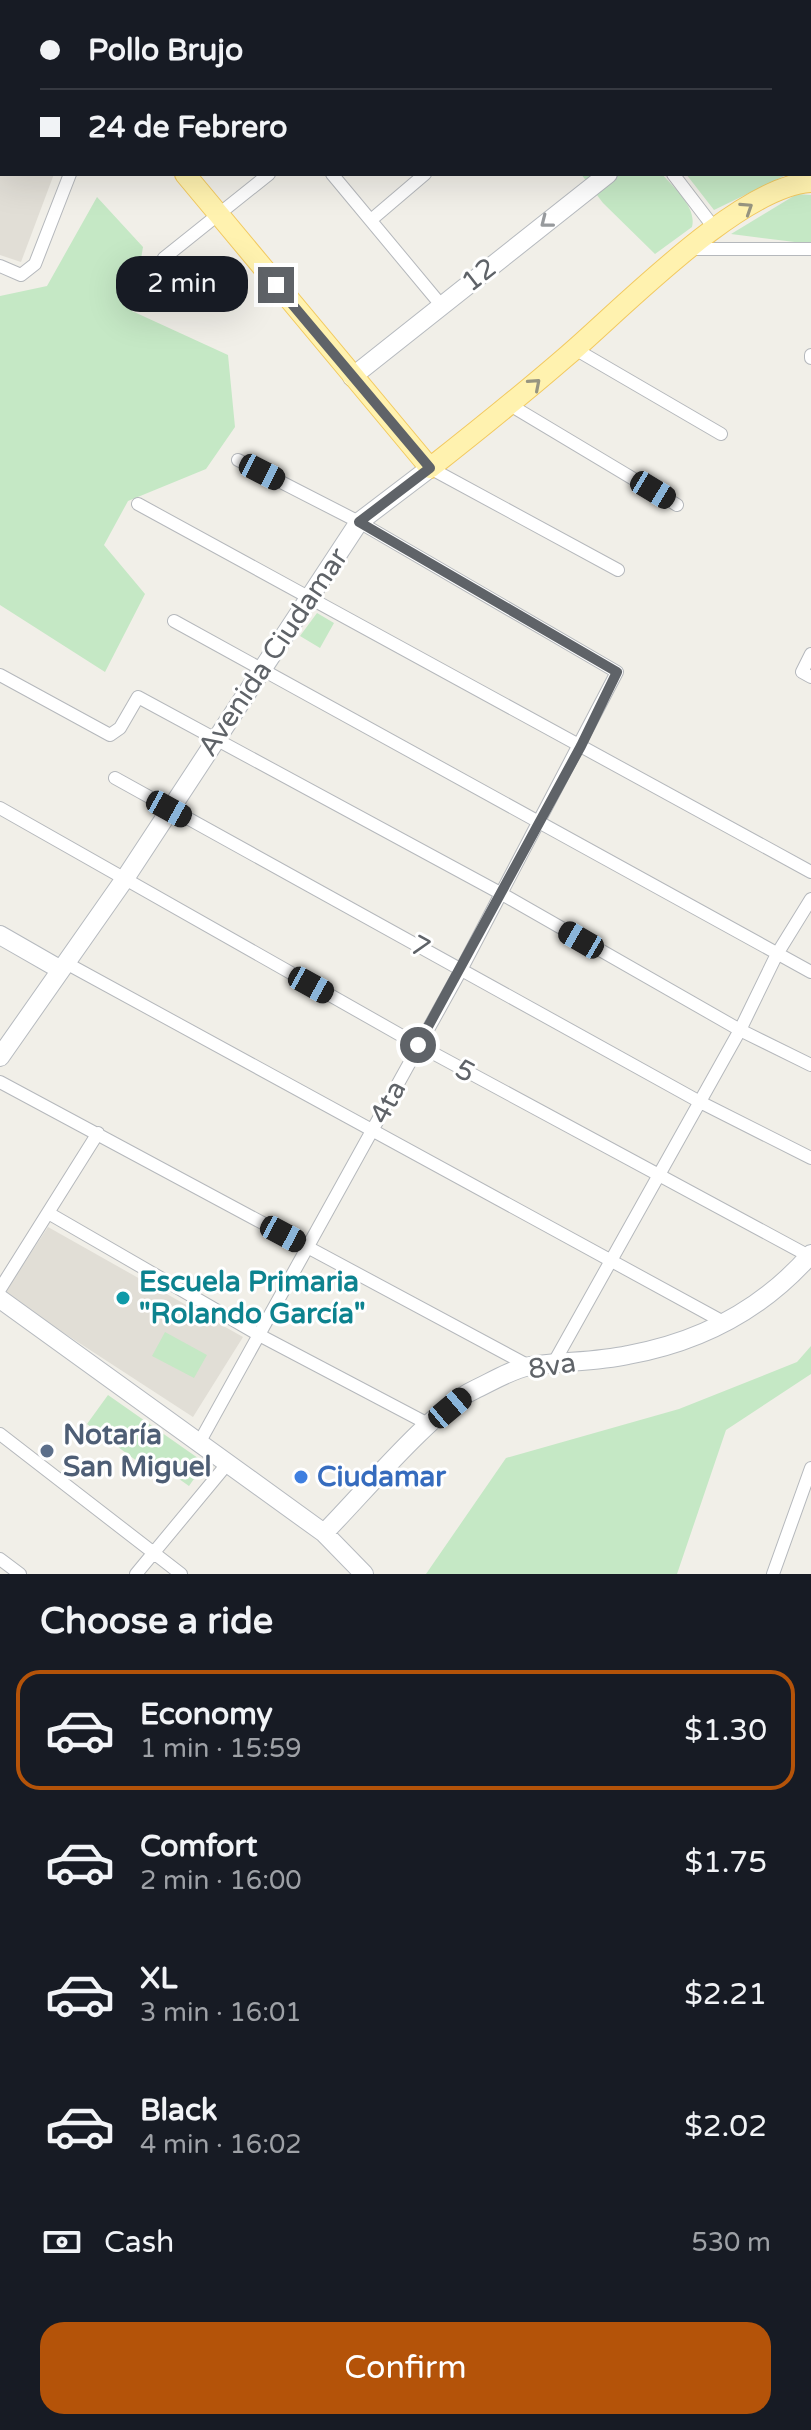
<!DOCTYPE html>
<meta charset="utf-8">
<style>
:root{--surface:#171b24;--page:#20242c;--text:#f1f3f6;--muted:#9ea1a6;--line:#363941;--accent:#b45309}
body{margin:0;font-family:"Varela Round",sans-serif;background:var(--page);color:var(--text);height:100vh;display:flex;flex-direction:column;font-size:30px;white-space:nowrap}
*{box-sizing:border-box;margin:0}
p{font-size:26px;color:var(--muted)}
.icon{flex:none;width:44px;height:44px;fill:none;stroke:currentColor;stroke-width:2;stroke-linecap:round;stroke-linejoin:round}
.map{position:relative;height:1574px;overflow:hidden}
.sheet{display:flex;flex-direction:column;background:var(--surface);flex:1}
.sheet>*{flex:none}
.banner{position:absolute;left:0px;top:0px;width:812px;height:176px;box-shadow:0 8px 32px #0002;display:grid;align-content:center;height:176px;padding:0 40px;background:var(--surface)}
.end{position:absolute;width:36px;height:36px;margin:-18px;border:10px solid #5f6368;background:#fff;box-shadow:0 0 0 4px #fff}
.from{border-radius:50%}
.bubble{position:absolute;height:56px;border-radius:24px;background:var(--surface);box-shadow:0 8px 32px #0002;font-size:26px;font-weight:600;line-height:56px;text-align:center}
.car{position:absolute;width:24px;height:48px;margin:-24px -12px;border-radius:10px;box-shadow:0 0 6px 2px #0007;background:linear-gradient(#222 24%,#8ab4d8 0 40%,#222 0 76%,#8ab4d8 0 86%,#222 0)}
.banner b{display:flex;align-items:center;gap:28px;height:76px;font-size:30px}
.banner b+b{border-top:2px solid var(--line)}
.banner i{width:20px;height:20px;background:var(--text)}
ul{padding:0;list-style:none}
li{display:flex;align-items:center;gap:24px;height:120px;margin:0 16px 12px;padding:0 24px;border:4px solid transparent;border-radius:24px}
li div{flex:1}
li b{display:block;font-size:30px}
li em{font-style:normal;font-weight:600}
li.selected{border-color:var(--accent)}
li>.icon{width:72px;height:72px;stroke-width:1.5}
h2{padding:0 40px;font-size:36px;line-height:96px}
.pay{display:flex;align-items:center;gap:20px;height:88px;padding:0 40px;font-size:30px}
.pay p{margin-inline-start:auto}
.cta{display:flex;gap:16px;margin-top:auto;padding:16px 40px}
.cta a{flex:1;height:92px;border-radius:24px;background:var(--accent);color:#fff;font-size:32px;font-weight:600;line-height:92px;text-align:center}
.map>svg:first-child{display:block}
.education{fill:#e1ded6}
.green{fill:#c5e8c5}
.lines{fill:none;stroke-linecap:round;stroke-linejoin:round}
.street-casing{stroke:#b5b8bc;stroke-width:14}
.secondary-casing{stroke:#b6babf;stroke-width:20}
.primary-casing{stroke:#f2c960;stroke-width:22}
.street{stroke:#fff;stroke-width:12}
.secondary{stroke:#fff;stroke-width:18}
.primary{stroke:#fff2af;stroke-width:20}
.oneway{stroke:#979581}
.oneway2{stroke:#979a9d}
.route{stroke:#5f6368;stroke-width:10}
.culture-dot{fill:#0f9aa8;stroke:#fff;stroke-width:3}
.service-dot{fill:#5c6f8a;stroke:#fff;stroke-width:3}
.shop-dot{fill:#3f7fe0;stroke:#fff;stroke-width:3}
.labels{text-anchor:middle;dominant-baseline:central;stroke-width:6;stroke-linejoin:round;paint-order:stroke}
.street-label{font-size:28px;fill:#5f6368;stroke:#fff}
.culture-label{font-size:28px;font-weight:bold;fill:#0d838f;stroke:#fff;text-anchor:start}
.service-label{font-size:28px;font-weight:bold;fill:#4e5e75;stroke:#fff;text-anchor:start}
.shop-label{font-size:28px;font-weight:bold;fill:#366cbe;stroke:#fff;text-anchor:start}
</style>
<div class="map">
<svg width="811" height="1574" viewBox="0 0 811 1574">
<rect width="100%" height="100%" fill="#f1efe8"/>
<path class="education" d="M0,28L2,174H54L21,262L0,255Z
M48,1227L243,1337L193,1417L4,1294Z"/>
<path class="green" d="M581,174H662C674,188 697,207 692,227L655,254L603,203Z
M686,174H788L714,210Z
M797,194L811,195V244L731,234Z
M97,197L143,247L132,311L228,355L235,427L206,469L128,501L104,545L145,594L105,672L0,605V296L47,286Z
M317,613L334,623L320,648L300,636Z
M165,1332L207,1355L194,1378L152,1356Z
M811,1346V1374L726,1430L677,1574H426L506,1458L679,1409L797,1362Z
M108,1395L205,1463L189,1486L155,1462L149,1470L87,1424Z"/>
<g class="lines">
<defs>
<path id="street" d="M194,0L195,2
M661,0L663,2
M313,2L316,0
M482,2L484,0
M721,2L723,0
M332,174L441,305
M673,174L715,229
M371,220L425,174
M690,249H811
M0,266L21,275L35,264L70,174
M143,296L164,258L269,174
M575,349L721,434
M811,355V358
M510,405L677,505
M430,468L618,570
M138,504L811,872
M174,621L811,972
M811,654L802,672L811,677
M0,675L110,735L120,728L138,697L502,894L740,1030L811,1065
M115,778L700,1102L811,1158
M0,808L418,1045L809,1256
M66,963L727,1324
M0,1082L529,1366
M50,1214L261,1336L430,1425
M0,1289L98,1133
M552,1366L740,1030L777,954L811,899
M0,1434L181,1574
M199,1443L461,970L617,672L359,522L238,460
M0,1559L20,1574
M136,1574L228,1463
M773,1574L811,1468"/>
<path id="secondary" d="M352,377L608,174
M0,935L61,970
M0,1057L124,880L359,522L430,468
M0,1299L324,1533L364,1574
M324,1533C359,1498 433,1409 474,1390C491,1382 512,1369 530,1366C562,1361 596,1362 628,1355C700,1342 762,1310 811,1254"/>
<path id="primary" d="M40,0L41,2
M536,0L537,2
M6,2L11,0
M810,145H811
M185,174L430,468C477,431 523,394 568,355C623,308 740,186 811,182"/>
</defs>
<use href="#street" class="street-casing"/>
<use href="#secondary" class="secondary-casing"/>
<use href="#primary" class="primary-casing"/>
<use href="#street" class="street"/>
<use href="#secondary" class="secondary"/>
<use href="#primary" class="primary"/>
</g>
<defs><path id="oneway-chevron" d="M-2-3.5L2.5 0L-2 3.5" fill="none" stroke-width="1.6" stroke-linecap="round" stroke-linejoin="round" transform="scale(2)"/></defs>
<g class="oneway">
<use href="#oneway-chevron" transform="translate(747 208) rotate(-33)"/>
<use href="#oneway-chevron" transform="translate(535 384) rotate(-41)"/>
</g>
<use class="oneway2" href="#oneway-chevron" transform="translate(546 222) rotate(142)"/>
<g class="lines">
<path class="route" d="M276,285L430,468L359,522L617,672L581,746L418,1045"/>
</g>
<circle class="culture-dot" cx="123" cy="1298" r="8"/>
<circle class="service-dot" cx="47" cy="1451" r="8"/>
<circle class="shop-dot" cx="301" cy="1477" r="8"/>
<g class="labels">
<g class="street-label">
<text transform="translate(479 275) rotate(-38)">12</text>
<text transform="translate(273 652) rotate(-56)">Avenida Ciudamar</text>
<text transform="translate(420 947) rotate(29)">7</text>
<text transform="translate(465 1071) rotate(28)">5</text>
<text transform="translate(388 1102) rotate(-62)">4ta</text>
<text transform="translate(552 1366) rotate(-9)">8va</text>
</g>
<g class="culture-label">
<text x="139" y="1282">Escuela Primaria<tspan x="139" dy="32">"Rolando García"</tspan></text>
</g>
<g class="service-label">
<text x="63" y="1435">Notaría<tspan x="63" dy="32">San Miguel</tspan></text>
</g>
<g class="shop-label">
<text x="317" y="1477">Ciudamar</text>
</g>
</g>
</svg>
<i class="end from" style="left:418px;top:1045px"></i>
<i class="end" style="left:276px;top:285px"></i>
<div class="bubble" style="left:116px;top:256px;width:132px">2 min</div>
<i class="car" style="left:262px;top:472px;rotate:117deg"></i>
<i class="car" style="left:653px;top:490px;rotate:121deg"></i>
<i class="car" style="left:169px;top:809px;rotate:119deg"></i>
<i class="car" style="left:581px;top:940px;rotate:300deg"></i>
<i class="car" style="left:311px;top:985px;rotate:119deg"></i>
<i class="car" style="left:283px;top:1234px;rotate:118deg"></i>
<i class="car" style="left:450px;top:1408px;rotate:50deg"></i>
<div class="banner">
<b><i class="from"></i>Pollo Brujo</b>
<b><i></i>24 de Febrero</b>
</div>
</div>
<section class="sheet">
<h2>Choose a ride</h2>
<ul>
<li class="selected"><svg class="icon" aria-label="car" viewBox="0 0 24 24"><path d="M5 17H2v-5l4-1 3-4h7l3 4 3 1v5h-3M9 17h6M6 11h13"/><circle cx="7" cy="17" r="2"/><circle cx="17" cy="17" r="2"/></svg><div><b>Economy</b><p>1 min · 15:59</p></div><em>$1.30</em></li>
<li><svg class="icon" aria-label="car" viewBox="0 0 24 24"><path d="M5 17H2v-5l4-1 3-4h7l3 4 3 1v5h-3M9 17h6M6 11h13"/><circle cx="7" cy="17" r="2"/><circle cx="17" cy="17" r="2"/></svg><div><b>Comfort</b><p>2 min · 16:00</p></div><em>$1.75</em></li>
<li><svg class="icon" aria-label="car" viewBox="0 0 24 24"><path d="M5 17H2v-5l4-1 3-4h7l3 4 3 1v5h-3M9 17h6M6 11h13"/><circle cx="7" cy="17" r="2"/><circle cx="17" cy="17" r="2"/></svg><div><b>XL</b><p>3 min · 16:01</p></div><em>$2.21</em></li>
<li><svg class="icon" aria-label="car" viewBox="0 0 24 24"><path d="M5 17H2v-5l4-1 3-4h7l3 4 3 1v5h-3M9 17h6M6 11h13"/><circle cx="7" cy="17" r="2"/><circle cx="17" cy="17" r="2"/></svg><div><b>Black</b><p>4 min · 16:02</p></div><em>$2.02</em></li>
</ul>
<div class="pay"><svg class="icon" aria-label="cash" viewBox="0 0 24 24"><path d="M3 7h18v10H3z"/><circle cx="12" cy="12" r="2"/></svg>Cash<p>530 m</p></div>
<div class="cta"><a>Confirm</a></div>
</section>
